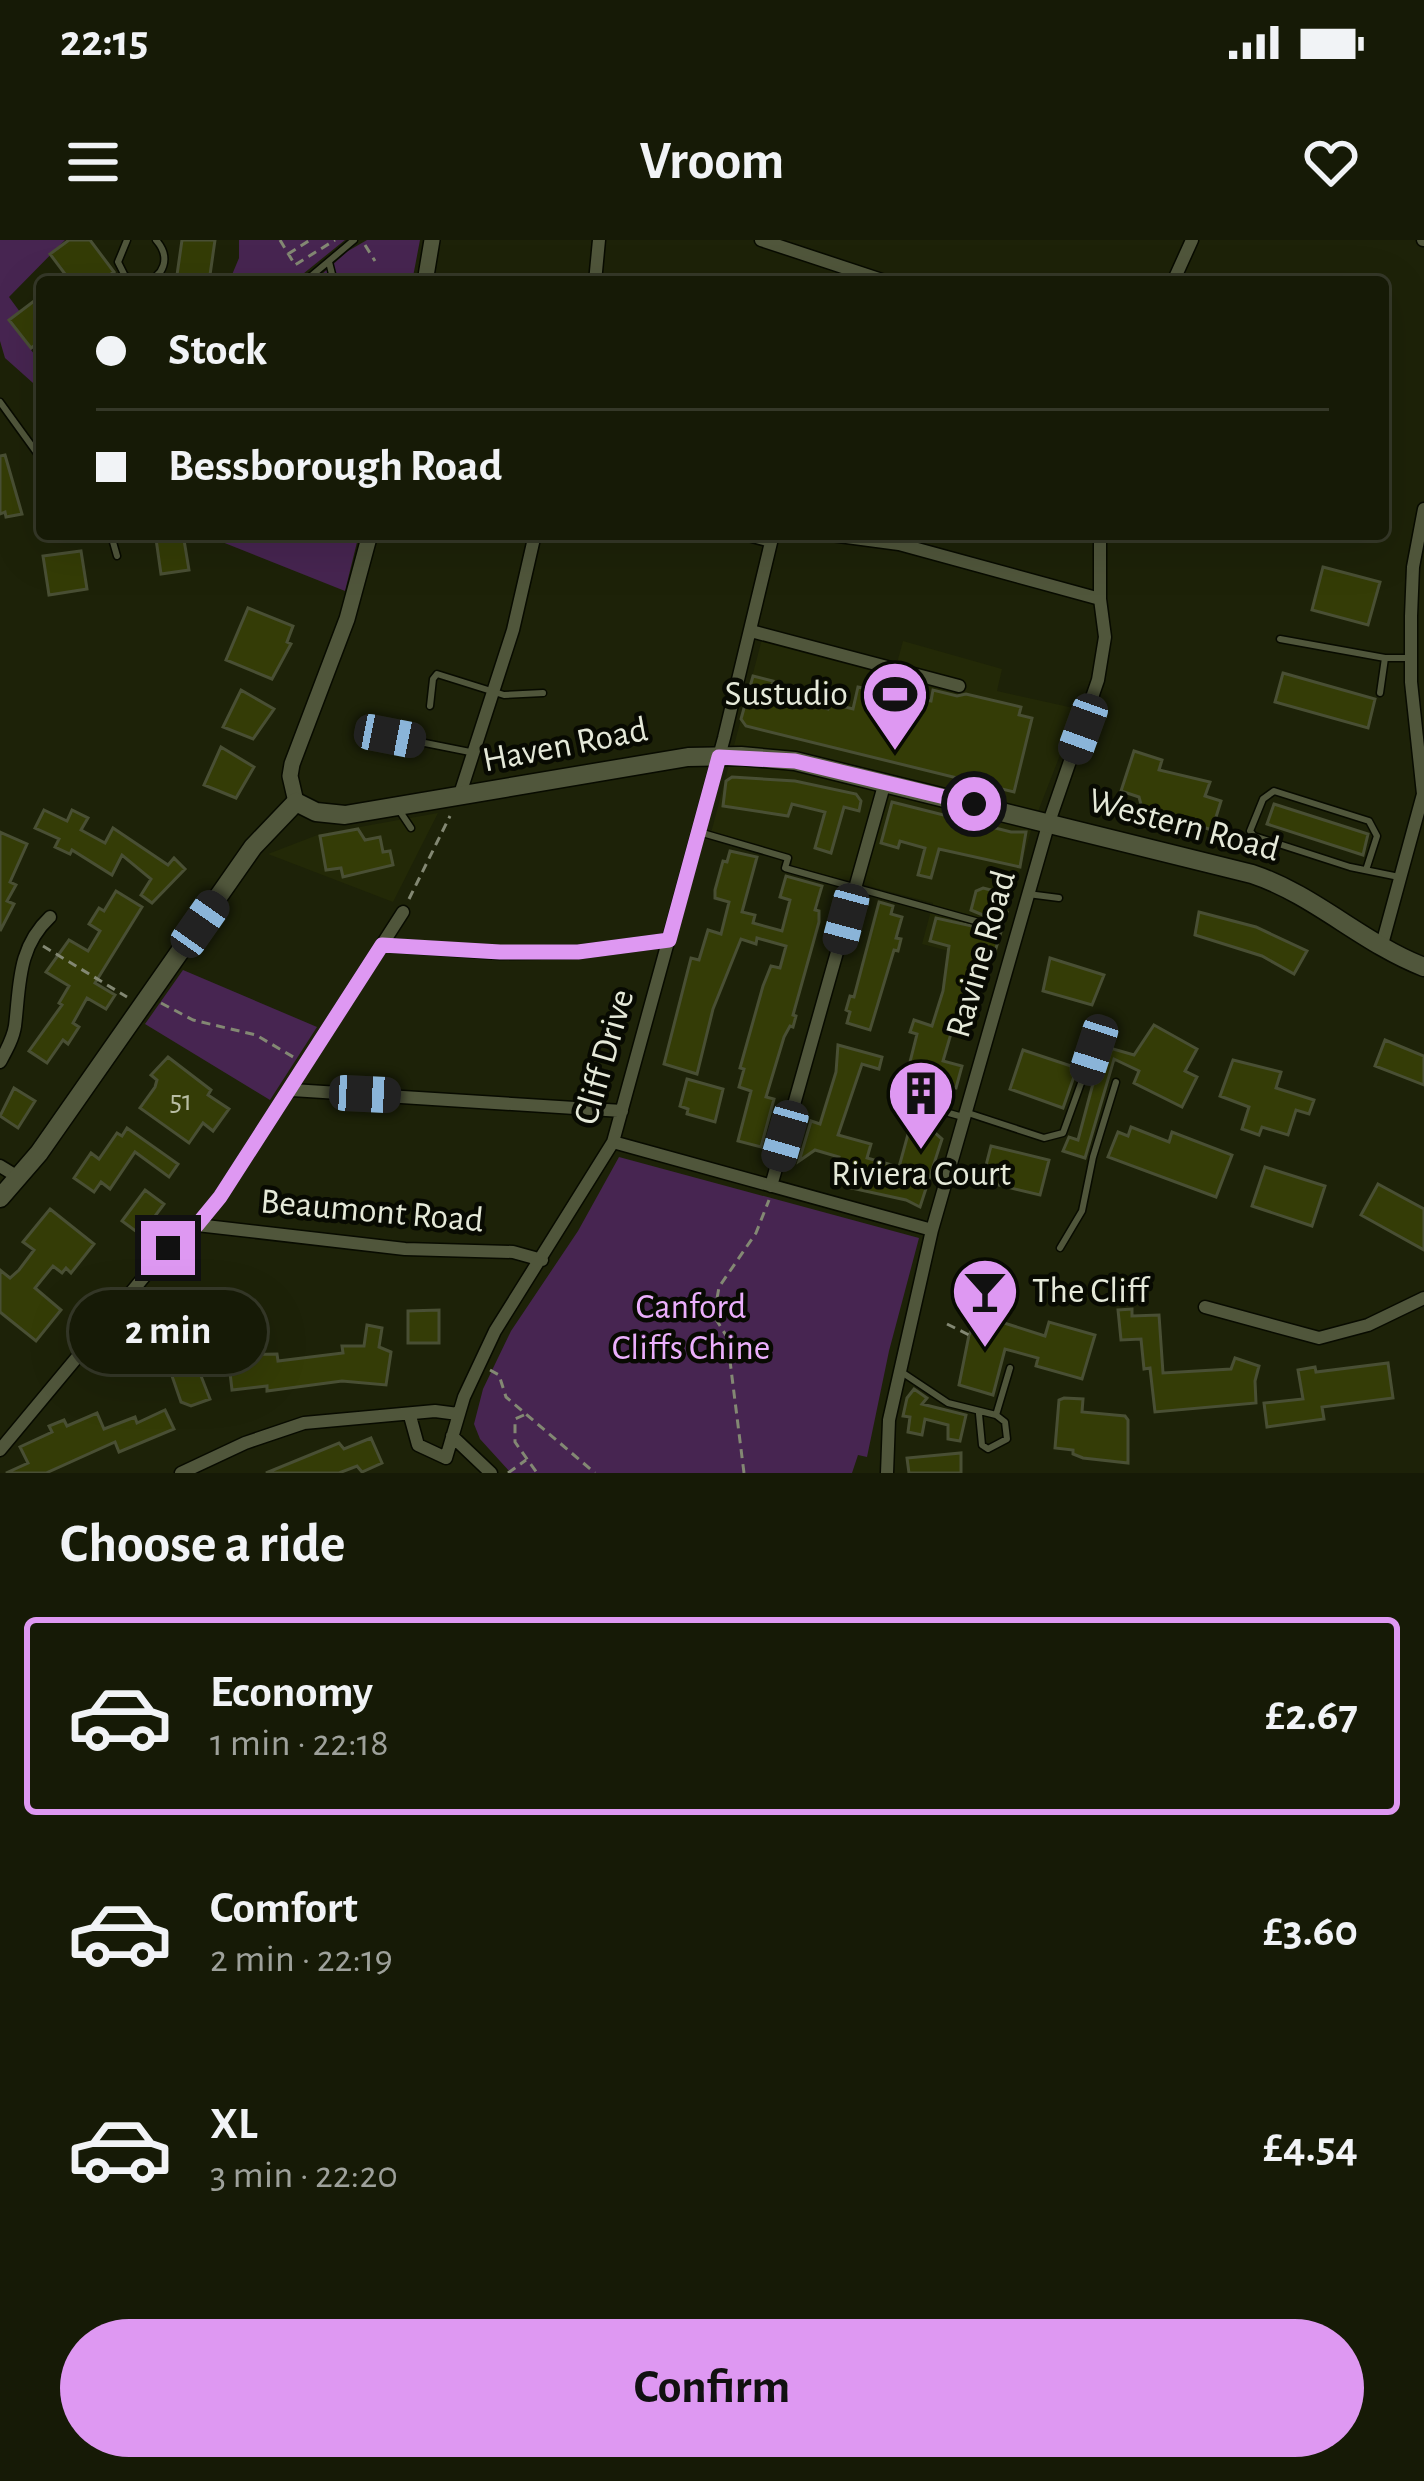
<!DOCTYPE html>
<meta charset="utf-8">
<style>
:root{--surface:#161a06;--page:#1f2310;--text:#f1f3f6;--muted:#9ea19b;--line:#353828;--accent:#de98f2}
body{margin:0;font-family:"Alegreya Sans",sans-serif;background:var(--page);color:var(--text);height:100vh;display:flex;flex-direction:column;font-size:45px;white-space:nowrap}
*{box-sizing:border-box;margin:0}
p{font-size:39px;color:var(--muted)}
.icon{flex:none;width:66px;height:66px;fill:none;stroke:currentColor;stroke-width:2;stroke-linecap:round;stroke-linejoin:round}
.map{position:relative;height:1233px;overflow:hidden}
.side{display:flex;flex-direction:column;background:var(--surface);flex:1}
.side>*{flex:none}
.banner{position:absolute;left:36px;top:36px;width:1353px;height:264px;border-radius:12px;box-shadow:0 12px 48px #0002,0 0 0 3px var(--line);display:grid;align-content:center;height:264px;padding:0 60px;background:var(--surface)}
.end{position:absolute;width:54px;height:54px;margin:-27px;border:15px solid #de98f2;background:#111;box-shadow:0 0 0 6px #111}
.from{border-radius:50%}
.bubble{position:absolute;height:84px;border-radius:42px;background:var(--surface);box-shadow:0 12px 48px #0002,0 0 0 3px var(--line);font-size:39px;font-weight:700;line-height:84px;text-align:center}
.car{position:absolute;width:36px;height:72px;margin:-36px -18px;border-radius:15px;box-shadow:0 0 9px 3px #0007;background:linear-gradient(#222 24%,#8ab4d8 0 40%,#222 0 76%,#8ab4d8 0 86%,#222 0)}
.banner b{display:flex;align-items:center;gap:42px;height:114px;font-size:45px}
.banner b+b{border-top:3px solid var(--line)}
.banner i{width:30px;height:30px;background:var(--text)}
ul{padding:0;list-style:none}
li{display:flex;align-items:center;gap:36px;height:198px;margin:0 24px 18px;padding:0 36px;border:6px solid transparent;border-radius:12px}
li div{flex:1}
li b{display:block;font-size:45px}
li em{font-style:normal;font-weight:700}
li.on{border-color:var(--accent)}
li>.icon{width:108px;height:108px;stroke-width:1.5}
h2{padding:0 60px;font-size:54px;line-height:144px}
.button{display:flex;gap:24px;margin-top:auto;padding:24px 60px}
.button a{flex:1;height:138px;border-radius:72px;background:var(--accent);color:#111;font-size:48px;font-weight:700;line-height:138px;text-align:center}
.status{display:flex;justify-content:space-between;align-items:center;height:84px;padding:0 60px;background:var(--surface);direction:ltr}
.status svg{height:33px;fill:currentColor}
header{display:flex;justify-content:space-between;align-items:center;height:156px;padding:0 60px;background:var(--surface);font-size:54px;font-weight:700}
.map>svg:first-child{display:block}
.built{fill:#232907}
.green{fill:#472551}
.building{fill:#343c06;stroke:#494f34;stroke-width:3}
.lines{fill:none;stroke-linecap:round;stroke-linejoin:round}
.service-casing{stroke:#080b00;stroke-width:9}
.minor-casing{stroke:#080b00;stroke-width:15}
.tertiary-casing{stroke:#080b00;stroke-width:18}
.secondary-casing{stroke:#080b00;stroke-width:21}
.path{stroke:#838873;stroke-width:3;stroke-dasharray:9 6;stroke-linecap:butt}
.service{stroke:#50563b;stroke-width:6}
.minor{stroke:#50563b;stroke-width:12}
.tertiary{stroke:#50563b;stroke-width:15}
.secondary{stroke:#50563b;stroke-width:18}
.route{stroke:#de98f2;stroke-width:15}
.labels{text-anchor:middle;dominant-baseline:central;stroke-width:9;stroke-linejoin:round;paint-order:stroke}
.number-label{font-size:30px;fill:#b9bea4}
.poi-label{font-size:36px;fill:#e5e9d9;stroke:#080a02;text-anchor:end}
.street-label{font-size:36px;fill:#e5e9d9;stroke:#080a02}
.park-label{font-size:36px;fill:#ebaffc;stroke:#080a02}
</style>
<div class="status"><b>22:15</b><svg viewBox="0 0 49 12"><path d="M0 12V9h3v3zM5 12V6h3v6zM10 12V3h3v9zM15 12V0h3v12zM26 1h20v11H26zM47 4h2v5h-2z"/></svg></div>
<header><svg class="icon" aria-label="menu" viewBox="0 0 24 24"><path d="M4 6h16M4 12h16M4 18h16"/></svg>Vroom<svg class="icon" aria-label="heart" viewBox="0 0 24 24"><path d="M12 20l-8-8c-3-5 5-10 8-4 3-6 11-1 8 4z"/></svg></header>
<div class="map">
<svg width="1424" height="1233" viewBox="0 0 1424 1233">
<rect width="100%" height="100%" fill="#1d2208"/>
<path class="built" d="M762,399L894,434L903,401L1002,429L997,451L1078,469L1032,587L994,723L922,704L933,663L792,626V616L711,593Z
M438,573L393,662L268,614L320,594Z"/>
<path class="green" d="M0,0H65L9,57L42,102L31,110L42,124V151L5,118L0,101Z
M239,0H345L293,42H229L239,18Z
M367,0H420L412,42H313L348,11Z
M202,294H359L345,351Z
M183,730L317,787L270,860L145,784Z
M619,917L919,998L889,1111L867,1217L858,1215L852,1233H511L480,1199L474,1184L483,1149L511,1091L578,991Z"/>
<path class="building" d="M69,0H90L114,32L108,36L113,42H71L50,14Z
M182,0H215L209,42H176Z
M42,55V100L31,108L9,80Z
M5,215L22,274L6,277L5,272L0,274V216Z
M183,294L189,330L161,334L156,299Z
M81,311L87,349L49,355L43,316Z
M1323,327L1380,342L1368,385L1312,370Z
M248,368L293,386L287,402L291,404L272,439L226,420Z
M1283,433L1375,459L1368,488L1275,462Z
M753,436L773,441L769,454L828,469L830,463L853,469L858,447L931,461L933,450L957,456L966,454L1021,467L1019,475L1032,478L1014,552L746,486L741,479Z
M241,450L274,469L253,499L223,487Z
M221,507L254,527L236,558L204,545Z
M1134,511L1162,520L1159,530L1210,542L1205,556L1221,561L1212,590L1142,568L1139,557L1121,551Z
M732,537L795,541L856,554L861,561L859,571L844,567L831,613L815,608L825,572L792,564L788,576L723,566L726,541Z
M892,562L1011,592H1026L1020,627L939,609L931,638L918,635L925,608L900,601L898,608L881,603Z
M1274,564L1368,594L1363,615L1267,584Z
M44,570L67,581L72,570L88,578L81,590L105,603L113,588L168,625L174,618L185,629L152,663L141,655L151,639L122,615L112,635L72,610L70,614L55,607L59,599L35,588Z
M358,589L365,600L380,597L383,612L390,611L393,625L343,637L341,628L326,630L320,596Z
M0,592L27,604L10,642L16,645L7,661L14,664L0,691Z
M730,611L757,617L742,672L755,675L753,683L782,691L790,660L780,657L786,636L822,646L815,670L819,671V682L793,775L796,776L793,787L790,786L784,797L766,857L774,859L761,907L738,901L751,851L739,847L744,829L740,828L763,746L771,726L780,728L786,706L757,698L756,704L741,699L713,769L697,834L664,824L691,718L699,720L708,690L721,694L729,662L715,658V650L723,621L727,622Z
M983,648L999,652L996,665L1007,672L993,718L978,714L965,756H962L943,821L962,826L956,848L938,844L933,861L924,865L925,872L936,884L934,892L942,899L920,967L906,960L851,948L853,942L834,936L839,917L815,910L799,921L811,881L820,884L836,832L838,805L882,817L879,829L862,824L838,895L871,904L867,918L899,927L923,840L916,838L919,829L909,826L917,794L910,792L914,780L932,786L943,751L949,706L930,701L936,678L990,690L993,683L990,678L971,670L976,651Z
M116,651L142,667L95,743L115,755L106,769L87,758L73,783L79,787L68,804L63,800L47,823L29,811L62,765L59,763L69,746L46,732L69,700L88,711L100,691L89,684L99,668L104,671Z
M879,662L893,666L891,674L902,677L896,698L901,699L898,711L894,710L870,790L847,783L850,772L846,770L850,756L854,757Z
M1199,672L1256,687L1307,711L1294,734L1262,716L1195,695Z
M1050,718L1104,735L1092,765L1043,751Z
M1154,785L1197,809L1185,831L1197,837L1182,867L1134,843L1139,831L1114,819L1085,918L1063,911L1069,897L1078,900L1103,806L1134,815Z
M1385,800L1424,816V845L1375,826Z
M1023,810L1077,828L1063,868L1010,849Z
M168,817L211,850L208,855L229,869L213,891L203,883L189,903L140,868L155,847L157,840L151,835Z
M1233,820L1281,832L1276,848L1314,860L1309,874L1296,870L1288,895L1262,887L1259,895L1242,889L1249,867L1220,856Z
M687,839L723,849L715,882L687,874L688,869L680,866Z
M14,848L35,861L18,888L0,876Z
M1131,887L1169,902L1172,892L1232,915L1216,957L1108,917L1118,892L1128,896Z
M127,888L178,924L169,937L135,912L110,949L101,942L94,952L74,938L91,913L99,919L117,893L122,896Z
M991,906L1049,920L1040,955L982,941Z
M1265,927L1325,946L1312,986L1252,966Z
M1378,944L1424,969V1010L1361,975Z
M145,950L164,964L141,995L122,981Z
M50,969L94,1004L71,1033L66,1028L62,1033L53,1026L35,1048L61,1070L36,1101L0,1072V1030L10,1038L19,1030L34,1010L23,1002Z
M1132,1069V1076L1159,1075L1163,1133L1231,1129L1235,1118L1259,1126L1255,1141L1256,1163L1155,1172L1150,1128L1144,1129L1141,1099L1121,1100L1118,1070Z
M439,1070V1103H408V1071Z
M979,1075L1045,1096L1049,1082L1095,1095L1082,1139L1036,1126L1038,1118L1005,1109L993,1155L959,1145L969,1095Z
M367,1085L382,1088L379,1107L391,1112L386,1145L342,1141L267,1151V1146L232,1150L228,1115L277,1114L278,1121L343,1113L342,1106H364Z
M204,1115L210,1133L201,1136L210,1159L191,1166L181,1162L172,1136L188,1130L185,1122Z
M1388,1123L1393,1158L1322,1167L1324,1179L1267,1187L1264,1163L1303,1159L1298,1130L1315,1127L1316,1132Z
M914,1149L927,1158L922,1164L966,1175L960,1201L948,1199V1185L925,1179L922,1195L908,1192L910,1177L903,1176L907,1158Z
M1064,1158L1083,1159L1082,1172L1125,1176L1128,1180V1223L1083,1218L1073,1214V1210L1055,1208L1059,1160Z
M165,1170L174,1189L119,1212L115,1202L46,1233H6L28,1223L20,1207L52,1192L49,1186L64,1180L67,1186L97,1173L104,1189L135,1177L137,1183Z
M371,1198L382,1223L362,1232L357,1226L339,1233H266L339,1203L344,1209Z
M961,1213V1233H909L907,1218Z"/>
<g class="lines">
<defs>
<path id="service" d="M127,0L118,22L125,36L139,42
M329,22L334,42
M143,42C165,37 171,17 156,0
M304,42L354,0
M0,162L42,220
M111,295L117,316
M1280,399L1385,418H1411
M1380,453L1385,418
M430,466L433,439L437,434L504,455L543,453
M390,496L470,512
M399,570L411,588
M699,592L788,618L785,628L986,684
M1366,630L1377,596L1369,581L1274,551L1263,559L1250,591L1254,596L1350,627L1399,637
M1028,654L1059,658
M931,868L963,877
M968,873L1044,898L1063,893L1093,810
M1060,1008L1082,971L1093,917L1116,842
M903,1133L948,1163L996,1175L1005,1182L1007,1199L988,1209L982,1205L979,1174
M996,1175L1010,1128"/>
<path id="minor" d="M761,0L888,42
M1423,0H1424
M595,42L599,0
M1173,42L1192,0
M745,294L771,301
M824,294L899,304L1100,359
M751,391L959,446
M459,557L513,390L535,294
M382,705L500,713L578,712L669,700
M1381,708L1423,554L1411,442V376L1413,327L1424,269
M0,822C6,811 13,799 15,786C20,745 17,708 50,677
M292,850L622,871
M613,902L932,990
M0,926L18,937
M771,946L885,542
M197,985L405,1009L513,1012L542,1020
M1205,1067L1319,1098L1368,1085L1424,1058
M410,1176L418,1205L446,1218L464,1157L495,1091L613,902L724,498L773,294
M452,1196L491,1233
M0,1210L168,1008L197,985L220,957L403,672
M181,1233L245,1203L304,1183L435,1171L458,1174
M887,1233L889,1180L932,990L1049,582L1098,440L1105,397L1100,359V294"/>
<path id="tertiary" d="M425,42L432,0
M296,562L290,536L292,524L347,379L370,294"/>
<path id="secondary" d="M0,958L39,913L253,607L296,562L316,572L345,575L688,517L741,516L795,521L1252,634C1315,655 1362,703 1424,727"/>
</defs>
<use href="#service" class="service-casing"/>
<use href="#minor" class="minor-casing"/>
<use href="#tertiary" class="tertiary-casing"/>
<use href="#secondary" class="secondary-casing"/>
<path class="path" d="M280,0L295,25L335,0
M365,5L375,21
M288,14L310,0
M409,659L450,576
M43,706L127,757
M161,763L193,780L256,795L295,818
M947,1084L969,1095
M490,1130L499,1135L506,1157L595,1233
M524,1175L515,1179V1202L537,1233
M508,1233L526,1220
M744,1233L727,1097L714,1076L719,1047L756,993L769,960"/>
<use href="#service" class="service"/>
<use href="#minor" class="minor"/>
<use href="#tertiary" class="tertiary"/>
<use href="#secondary" class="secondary"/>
</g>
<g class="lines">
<path class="route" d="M168,1008L197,985L220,957L382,705L500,712H578L669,700L719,517L795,521L974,564"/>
</g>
<defs>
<symbol id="stadium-pin" viewBox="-11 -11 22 30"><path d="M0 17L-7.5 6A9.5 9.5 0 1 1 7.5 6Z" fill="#de98f2" stroke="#080a02"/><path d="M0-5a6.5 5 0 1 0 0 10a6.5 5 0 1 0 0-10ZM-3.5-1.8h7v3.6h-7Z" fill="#111"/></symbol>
<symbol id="building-pin" viewBox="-11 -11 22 30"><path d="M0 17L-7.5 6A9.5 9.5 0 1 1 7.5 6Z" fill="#de98f2" stroke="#080a02"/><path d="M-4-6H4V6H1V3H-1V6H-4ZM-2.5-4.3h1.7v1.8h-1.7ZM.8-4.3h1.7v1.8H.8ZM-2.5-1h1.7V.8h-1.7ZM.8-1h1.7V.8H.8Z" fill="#111"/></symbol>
<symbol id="bar-pin" viewBox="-11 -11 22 30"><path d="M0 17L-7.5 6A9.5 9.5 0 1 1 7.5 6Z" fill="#de98f2" stroke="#080a02"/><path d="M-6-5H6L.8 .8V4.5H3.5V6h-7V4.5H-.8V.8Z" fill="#111"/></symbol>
</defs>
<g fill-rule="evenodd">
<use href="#stadium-pin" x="857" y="416" width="76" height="104"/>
<use href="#building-pin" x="883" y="815" width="76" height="104"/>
<use href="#bar-pin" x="947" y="1013" width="76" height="104"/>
</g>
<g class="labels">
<g class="number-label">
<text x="181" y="861">51</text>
</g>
<g class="poi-label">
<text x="848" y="454">Sustudio</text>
<text x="921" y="934" text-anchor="middle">Riviera Court</text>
<text x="1032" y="1051" text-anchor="start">The Cliff</text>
</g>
<g class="street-label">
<text transform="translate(565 505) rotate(-11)">Haven Road</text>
<text transform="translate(1184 585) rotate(15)">Western Road</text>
<text transform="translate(981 714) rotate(-74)">Ravine Road</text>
<text transform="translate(604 817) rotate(-74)">Cliff Drive</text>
<text transform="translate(372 971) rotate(5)">Beaumont Road</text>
</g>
<g class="park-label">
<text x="691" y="1067">Canford<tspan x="691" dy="41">Cliffs Chine</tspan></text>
</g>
</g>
</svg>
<i class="end from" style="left:974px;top:564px"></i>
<i class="end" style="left:168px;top:1008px"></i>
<div class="bubble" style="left:69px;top:1050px;width:198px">2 min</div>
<i class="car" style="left:1083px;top:489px;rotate:200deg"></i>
<i class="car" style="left:390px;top:496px;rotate:101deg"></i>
<i class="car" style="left:846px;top:679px;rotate:195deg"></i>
<i class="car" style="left:200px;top:684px;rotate:35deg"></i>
<i class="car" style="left:1094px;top:810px;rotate:198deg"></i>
<i class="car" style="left:365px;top:854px;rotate:93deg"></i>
<i class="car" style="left:785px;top:896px;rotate:196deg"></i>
<div class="banner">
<b><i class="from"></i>Stock</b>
<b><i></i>Bessborough Road</b>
</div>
</div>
<section class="side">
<h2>Choose a ride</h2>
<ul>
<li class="on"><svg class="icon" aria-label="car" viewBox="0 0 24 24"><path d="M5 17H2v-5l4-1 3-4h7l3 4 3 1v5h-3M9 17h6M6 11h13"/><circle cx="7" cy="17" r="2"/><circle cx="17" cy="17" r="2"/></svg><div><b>Economy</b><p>1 min · 22:18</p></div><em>£2.67</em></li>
<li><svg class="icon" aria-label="car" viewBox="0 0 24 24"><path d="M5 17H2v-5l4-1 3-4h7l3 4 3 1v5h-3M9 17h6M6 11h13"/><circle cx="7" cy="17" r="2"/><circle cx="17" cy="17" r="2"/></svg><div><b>Comfort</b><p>2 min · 22:19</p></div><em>£3.60</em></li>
<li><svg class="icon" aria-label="car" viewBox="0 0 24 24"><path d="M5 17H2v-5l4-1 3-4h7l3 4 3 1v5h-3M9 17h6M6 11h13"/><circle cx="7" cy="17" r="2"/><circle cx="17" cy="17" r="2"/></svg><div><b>XL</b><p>3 min · 22:20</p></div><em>£4.54</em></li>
</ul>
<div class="button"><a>Confirm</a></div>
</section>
